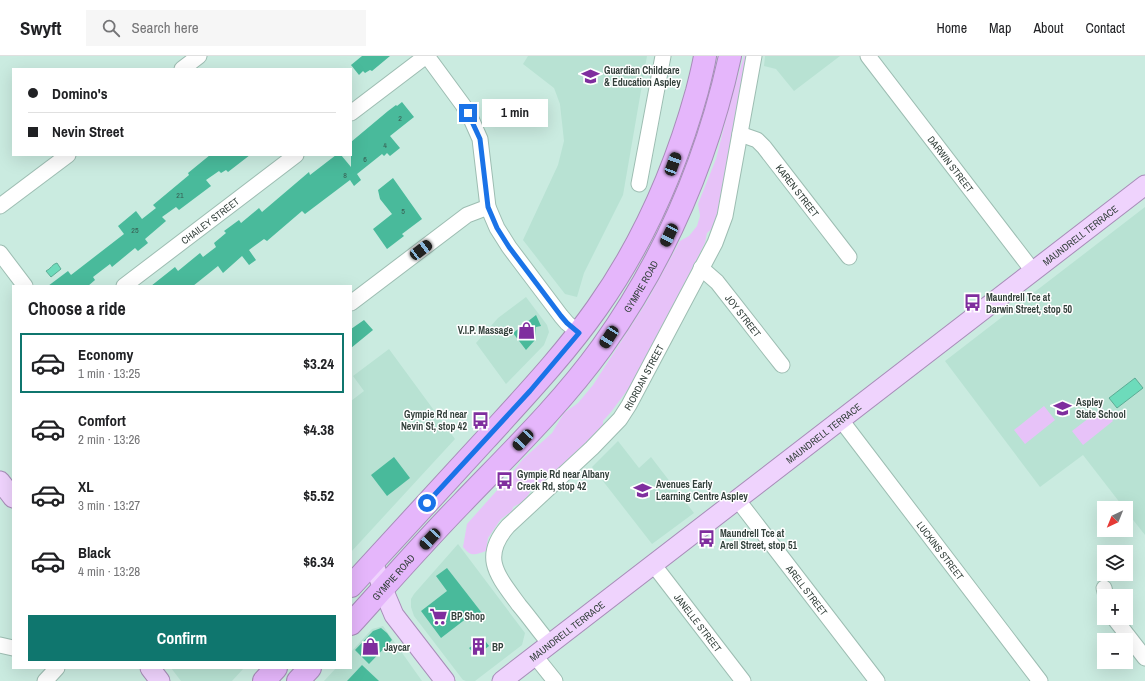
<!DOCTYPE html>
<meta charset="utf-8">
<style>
:root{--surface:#fff;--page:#f6f6f6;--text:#202124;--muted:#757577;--line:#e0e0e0;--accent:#0f766e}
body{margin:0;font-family:"Archivo Narrow",sans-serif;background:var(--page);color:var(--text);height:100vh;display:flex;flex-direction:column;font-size:15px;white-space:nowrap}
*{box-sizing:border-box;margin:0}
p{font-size:13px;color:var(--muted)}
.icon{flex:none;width:22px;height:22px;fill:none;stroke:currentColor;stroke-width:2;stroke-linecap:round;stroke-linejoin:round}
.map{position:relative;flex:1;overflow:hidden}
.drawer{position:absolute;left:12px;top:229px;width:340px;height:384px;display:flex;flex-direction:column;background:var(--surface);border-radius:0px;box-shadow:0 4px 16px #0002}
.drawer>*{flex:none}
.guide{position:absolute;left:12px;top:12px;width:340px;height:88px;border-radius:0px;box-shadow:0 4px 16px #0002;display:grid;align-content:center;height:88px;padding:0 16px;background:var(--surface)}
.needle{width:26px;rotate:223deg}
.fabs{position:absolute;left:1097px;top:445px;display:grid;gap:8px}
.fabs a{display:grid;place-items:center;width:36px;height:36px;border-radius:0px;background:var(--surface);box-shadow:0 4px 16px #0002;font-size:20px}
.end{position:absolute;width:18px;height:18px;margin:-9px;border:5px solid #1a73e8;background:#fff;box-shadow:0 0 0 2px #fff}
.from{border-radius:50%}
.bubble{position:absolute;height:28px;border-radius:0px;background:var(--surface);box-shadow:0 4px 16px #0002;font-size:13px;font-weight:700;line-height:28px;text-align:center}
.car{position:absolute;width:12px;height:24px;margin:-12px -6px;border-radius:5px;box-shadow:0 0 3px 1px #0007;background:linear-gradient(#222 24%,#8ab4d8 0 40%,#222 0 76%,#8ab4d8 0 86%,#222 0)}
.guide b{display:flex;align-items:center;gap:14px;height:38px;font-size:15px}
.guide b+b{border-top:1px solid var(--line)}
.guide i{width:10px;height:10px;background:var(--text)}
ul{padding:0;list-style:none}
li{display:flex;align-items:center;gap:12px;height:60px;margin:0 8px 6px;padding:0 8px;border:2px solid transparent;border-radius:0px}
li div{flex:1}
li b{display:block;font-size:15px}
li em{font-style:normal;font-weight:700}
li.selected{border-color:var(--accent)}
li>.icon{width:36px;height:36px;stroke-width:1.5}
h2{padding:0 16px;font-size:18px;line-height:48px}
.primary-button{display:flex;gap:8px;margin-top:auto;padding:8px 16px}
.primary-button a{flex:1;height:46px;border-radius:0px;background:var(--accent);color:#fff;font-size:16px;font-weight:700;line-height:46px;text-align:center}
header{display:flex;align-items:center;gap:24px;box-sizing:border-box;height:56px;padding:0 20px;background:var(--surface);border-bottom:1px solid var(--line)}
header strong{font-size:19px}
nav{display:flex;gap:22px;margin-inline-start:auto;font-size:14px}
.search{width:280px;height:36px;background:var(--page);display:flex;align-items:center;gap:10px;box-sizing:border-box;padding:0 14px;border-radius:0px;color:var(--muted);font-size:15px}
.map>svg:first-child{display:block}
.built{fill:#b8e2d3}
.green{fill:#e7c2f8}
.water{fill:#6ddbbb;stroke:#5cac95}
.building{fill:#49ba9b}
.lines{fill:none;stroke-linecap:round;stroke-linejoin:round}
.minor-casing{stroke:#9dbdb2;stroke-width:17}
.major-casing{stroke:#a78db8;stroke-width:21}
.highway-casing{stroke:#a78db8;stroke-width:24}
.minor{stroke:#fff;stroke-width:15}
.major{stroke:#efd3fd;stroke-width:19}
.highway{stroke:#e5b6fb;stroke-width:22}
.route{stroke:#1a73e8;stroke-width:5}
.labels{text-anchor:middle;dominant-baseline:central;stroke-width:3;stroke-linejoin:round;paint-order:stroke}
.number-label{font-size:8px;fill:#385e53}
.poi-label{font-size:10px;font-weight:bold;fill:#33403b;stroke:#fff;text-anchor:start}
.street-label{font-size:10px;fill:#33403b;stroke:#fff}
</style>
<header>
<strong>Swyft</strong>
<div class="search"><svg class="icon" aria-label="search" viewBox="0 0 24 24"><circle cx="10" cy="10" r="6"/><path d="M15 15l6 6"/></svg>Search here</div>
<nav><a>Home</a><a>Map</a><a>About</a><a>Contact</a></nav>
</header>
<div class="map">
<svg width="1145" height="625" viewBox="0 0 1145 625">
<rect width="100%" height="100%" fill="#caebe0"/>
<path class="built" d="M528,0H647L623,139L584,217L577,241L565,238L523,184L558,109L564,85L560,48L554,32L523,8Z
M765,0H840L794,35L776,13L764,10Z
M1145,151V479L1126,455V452H1124L1083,399L1040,431L945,305Z
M526,241L547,269L549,276L544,289L506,328L476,287L498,262Z
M389,293L455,383L351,496V345L364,335L353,320Z
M618,385L639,412L651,401L694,457L652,488L592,411Z
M458,488L525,577L522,589L475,625H466L463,624L414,560L411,551V543L414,538Z
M383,570L422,625H324L336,612H351V596L372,573Z
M171,612H244L232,625H181Z"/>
<path class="green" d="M744,0H749L715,170L707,177L705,187L635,324L611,356L603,365V370L546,426L533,431L527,441L521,447L513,451L512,455L501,463L488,482L486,495C475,499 471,501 463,491L467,468L508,422L523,403L552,377L564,357L578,347L593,329L646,247L680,185L689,180L697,170L700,160L698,148L716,103L729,51Z
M1044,350L1055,364L1025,388L1014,374Z
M1102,352L1113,365L1083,389L1072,375Z"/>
<path class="water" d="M57,207L61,213L51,221L46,215C51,213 52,208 57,207Z
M1135,322L1143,332L1117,352L1109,342Z"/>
<path class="building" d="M362,0H390L372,15L370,14L365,17L363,15L359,19L351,9Z
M402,46L414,61L390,80L400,92L390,100L387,97L384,100L382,98L357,118L361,124L354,130L350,124L305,158L302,155L267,185L264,183L249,194L256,204L249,209L242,200L223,217L218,210L193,230H151L175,211L178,215L200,197L203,201L216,191L214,187L226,177L224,175L239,164L241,167L259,152L262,156L309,116L310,119L336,99H341L351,111V86L388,55L396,49L397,50Z
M210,99H250L228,116L226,114L221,117L219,115L206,124L211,130L179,154L176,151L162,161L166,165L145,183L148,187L138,195L135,192L112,211L110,208L93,221L95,224L88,230H48L68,215L71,219L124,178L118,170L136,155L142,163L156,152L153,149L189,119L188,117Z
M393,122L422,163L402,178L404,180L387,193L373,173L392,158L380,143L378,134Z
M536,259L541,270L536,271V278L535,284L526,294L513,277Z
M364,264L373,274L351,292V273Z
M394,401L410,422L387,440L371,419Z
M447,512L482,557L470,566L467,562L441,582L421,555L447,535L436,520Z
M381,572L387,577L392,584L369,608L355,594L373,575Z
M483,582L489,590L476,600L469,592Z
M362,609L379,625H347Z"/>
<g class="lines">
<defs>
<g id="minor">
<path d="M427,0L463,49L472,65L480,83L488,151L497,172L509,191L561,260L567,267L579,277"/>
<path id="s1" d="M868,0L1033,215"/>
<path d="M182,13L199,0"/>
<path d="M351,57L426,0"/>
<path id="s2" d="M740,78L757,84L764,91L849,201"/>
<path d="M639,128L663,0"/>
<path d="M0,150L68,99"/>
<path d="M0,197L25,230"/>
<path id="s3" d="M701,212L717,226L782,309"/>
<path id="s4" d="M124,230L296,99"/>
<path d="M351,247L467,159L488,151"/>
<path id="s5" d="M841,364L1040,625"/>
<path id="s6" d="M737,443L877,625"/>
<path id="s7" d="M653,508L743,625"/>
<path d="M1104,532L1106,540"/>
<path d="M1114,562L1145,602"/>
<path id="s8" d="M550,588C539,575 530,562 519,549C498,520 480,502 508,470L592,392L620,363L629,349L715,187L725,160L754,0"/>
<path d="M0,589L13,592"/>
<path d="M535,600L555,625"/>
<path d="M45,625L57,612"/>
</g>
<g id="major">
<path d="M0,425L13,442"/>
<path d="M373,506L383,533L394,559L445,625"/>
<path d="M150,612L160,625"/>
<path id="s9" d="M502,625L1145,129"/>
</g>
<g id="highway">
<path d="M351,530C396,481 441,432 485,384C524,341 564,299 597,252C643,187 676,111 697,35C700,23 703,12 705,0"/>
<path id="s10" d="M351,568C388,527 424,486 462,447C510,397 561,348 602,291C664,204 707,105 730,0"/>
<path d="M264,625L276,612"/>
<path d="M298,625L310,612"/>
</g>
</defs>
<use href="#minor" class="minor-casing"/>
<use href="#major" class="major-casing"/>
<use href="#highway" class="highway-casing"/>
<use href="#minor" class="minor"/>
<use href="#major" class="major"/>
<use href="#highway" class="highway"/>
</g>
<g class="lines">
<path class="route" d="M427,447L530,335L579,277L567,267L561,260L509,191L497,172L488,151L480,83L468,57"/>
</g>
<defs>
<symbol id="school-bare" viewBox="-9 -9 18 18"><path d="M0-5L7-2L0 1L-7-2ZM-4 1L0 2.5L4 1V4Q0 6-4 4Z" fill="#7f2e9e" stroke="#fff" stroke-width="2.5" paint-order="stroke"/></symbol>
<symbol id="bus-bare" viewBox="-9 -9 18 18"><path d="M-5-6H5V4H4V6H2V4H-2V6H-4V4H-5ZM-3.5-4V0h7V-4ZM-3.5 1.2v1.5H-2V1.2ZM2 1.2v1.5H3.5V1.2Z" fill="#7f2e9e" stroke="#fff" stroke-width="2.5" paint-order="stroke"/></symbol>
<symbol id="shop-bare" viewBox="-9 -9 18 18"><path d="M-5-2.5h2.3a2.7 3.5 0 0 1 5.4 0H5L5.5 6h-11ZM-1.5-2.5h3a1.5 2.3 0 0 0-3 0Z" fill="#7f2e9e" stroke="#fff" stroke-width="2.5" paint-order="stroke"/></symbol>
<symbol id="supermarket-bare" viewBox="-9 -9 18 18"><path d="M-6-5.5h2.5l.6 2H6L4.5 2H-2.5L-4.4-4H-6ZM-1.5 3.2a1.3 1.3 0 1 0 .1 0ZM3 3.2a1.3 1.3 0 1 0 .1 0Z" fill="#7f2e9e" stroke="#fff" stroke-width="2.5" paint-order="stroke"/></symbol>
<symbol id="building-bare" viewBox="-9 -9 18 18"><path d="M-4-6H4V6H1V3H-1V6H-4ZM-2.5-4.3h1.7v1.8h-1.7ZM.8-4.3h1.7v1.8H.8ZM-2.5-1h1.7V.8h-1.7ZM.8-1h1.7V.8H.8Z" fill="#7f2e9e" stroke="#fff" stroke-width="2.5" paint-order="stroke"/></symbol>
</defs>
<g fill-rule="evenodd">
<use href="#school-bare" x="578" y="8" width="25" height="25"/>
<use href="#bus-bare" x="960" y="234" width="25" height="25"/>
<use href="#shop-bare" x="514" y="262" width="25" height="25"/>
<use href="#school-bare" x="1050" y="340" width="25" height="25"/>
<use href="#bus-bare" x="468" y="352" width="25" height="25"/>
<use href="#bus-bare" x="492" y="412" width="25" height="25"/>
<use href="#school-bare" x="630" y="422" width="25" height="25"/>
<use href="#bus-bare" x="694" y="470" width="25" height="25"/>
<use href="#supermarket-bare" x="426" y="548" width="25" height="25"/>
<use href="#shop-bare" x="358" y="578" width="25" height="25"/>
<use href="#building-bare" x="466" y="578" width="25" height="25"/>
</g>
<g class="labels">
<g class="number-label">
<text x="400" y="62">2</text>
<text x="385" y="89">4</text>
<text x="365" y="103">6</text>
<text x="345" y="119">8</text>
<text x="180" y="139">21</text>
<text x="403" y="155">5</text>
<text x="135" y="174">25</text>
</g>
<g class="poi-label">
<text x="604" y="14">Guardian Childcare<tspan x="604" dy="12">&amp; Education Aspley</tspan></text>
<text x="986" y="241">Maundrell Tce at<tspan x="986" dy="12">Darwin Street, stop 50</tspan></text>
<text x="513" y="274" text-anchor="end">V.I.P. Massage</text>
<text x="1076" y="346">Aspley<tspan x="1076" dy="12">State School</tspan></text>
<text x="467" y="358" text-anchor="end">Gympie Rd near<tspan x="467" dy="12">Nevin St, stop 42</tspan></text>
<text x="517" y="418">Gympie Rd near Albany<tspan x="517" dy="12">Creek Rd, stop 42</tspan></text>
<text x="656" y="428">Avenues Early<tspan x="656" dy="12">Learning Centre Aspley</tspan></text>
<text x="720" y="477">Maundrell Tce at<tspan x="720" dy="12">Arell Street, stop 51</tspan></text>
<text x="451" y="560">BP Shop</text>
<text x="384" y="591">Jaycar</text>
<text x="492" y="591">BP</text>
</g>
<g class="street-label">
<text stroke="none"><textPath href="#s1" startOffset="136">DARWIN STREET</textPath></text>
<text stroke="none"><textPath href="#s2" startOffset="83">KAREN STREET</textPath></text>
<text stroke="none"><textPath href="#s4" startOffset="108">CHAILEY STREET</textPath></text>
<text stroke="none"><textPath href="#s9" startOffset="730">MAUNDRELL TERRACE</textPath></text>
<text stroke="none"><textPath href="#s10" startOffset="446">GYMPIE ROAD</textPath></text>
<text stroke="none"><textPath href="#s3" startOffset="64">JOY STREET</textPath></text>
<text stroke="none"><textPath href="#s8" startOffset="343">RIORDAN STREET</textPath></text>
<text stroke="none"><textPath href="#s9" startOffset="406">MAUNDRELL TERRACE</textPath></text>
<text stroke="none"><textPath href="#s5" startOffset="164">LUCKINS STREET</textPath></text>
<text stroke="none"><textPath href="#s10" startOffset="63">GYMPIE ROAD</textPath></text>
<text stroke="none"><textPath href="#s6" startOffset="115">ARELL STREET</textPath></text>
<text stroke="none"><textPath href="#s7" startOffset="74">JANELLE STREET</textPath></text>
<text stroke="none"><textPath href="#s9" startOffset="82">MAUNDRELL TERRACE</textPath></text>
</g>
</g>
</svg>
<div class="fabs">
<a><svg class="needle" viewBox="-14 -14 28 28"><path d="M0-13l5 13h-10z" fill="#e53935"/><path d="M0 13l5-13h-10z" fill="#757577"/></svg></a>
<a><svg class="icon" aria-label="layers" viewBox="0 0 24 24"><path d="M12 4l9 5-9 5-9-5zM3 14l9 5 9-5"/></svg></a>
<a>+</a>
<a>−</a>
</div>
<i class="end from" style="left:427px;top:447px"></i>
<i class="end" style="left:468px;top:57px"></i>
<div class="bubble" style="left:482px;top:43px;width:66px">1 min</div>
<i class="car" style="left:673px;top:108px;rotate:20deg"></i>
<i class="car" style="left:669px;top:179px;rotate:206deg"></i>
<i class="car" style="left:421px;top:194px;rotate:53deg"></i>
<i class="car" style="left:609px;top:281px;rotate:213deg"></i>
<i class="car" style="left:523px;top:384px;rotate:223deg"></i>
<i class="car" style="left:430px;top:483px;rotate:223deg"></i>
<div class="guide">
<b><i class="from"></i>Domino's</b>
<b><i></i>Nevin Street</b>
</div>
<section class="drawer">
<h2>Choose a ride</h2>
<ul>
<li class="selected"><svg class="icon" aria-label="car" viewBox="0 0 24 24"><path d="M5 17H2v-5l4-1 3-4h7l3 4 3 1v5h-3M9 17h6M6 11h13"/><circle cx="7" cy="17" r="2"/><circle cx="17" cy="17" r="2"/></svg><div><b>Economy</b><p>1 min · 13:25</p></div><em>$3.24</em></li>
<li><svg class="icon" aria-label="car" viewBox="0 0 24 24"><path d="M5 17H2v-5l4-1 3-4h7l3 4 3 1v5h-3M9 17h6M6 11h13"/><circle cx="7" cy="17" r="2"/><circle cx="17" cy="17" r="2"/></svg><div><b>Comfort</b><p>2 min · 13:26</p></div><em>$4.38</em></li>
<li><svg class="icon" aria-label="car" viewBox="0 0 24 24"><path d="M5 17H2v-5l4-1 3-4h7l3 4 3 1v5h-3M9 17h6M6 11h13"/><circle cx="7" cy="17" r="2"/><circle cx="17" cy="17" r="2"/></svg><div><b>XL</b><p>3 min · 13:27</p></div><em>$5.52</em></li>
<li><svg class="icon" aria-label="car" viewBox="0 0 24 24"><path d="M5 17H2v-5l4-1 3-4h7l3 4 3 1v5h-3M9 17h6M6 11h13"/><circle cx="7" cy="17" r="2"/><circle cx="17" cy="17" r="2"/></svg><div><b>Black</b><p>4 min · 13:28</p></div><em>$6.34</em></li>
</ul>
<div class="primary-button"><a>Confirm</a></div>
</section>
</div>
